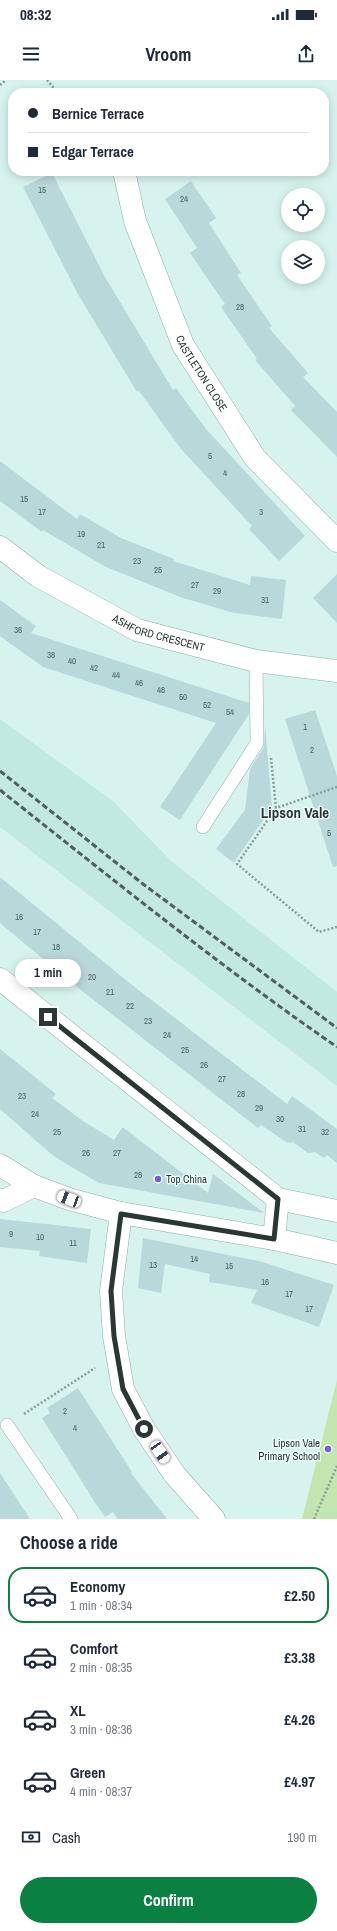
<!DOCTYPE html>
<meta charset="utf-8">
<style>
:root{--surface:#fff;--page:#f6f6f7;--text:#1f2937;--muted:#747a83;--line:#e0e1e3;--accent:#0b8043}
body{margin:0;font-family:"Archivo Narrow",sans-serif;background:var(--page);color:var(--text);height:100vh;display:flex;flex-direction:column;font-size:15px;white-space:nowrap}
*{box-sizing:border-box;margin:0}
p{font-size:13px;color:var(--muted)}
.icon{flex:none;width:22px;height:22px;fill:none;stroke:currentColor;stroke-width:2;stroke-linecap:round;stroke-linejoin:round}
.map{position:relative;height:1439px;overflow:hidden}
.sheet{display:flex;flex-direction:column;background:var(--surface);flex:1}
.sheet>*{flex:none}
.top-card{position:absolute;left:8px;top:8px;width:321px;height:88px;border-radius:16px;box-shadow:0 2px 10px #0003;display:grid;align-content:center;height:88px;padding:0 20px;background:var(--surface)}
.tools{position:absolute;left:281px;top:108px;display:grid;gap:8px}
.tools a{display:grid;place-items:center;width:44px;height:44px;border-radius:50%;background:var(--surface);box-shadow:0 2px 10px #0003;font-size:20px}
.end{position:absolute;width:18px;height:18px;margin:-9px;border:5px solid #2b3734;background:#fff;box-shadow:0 0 0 2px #fff}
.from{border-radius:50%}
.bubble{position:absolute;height:28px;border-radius:14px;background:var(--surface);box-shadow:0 2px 10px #0003;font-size:13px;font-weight:700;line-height:28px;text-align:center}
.car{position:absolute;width:12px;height:24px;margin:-12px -6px;border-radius:5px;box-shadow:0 0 3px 1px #0007;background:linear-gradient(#fff 24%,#345 0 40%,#fff 0 76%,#345 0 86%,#fff 0)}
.top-card b{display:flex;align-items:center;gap:14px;height:38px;font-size:15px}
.top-card b+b{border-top:1px solid var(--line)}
.top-card i{width:10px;height:10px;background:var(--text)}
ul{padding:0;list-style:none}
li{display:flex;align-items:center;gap:12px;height:56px;margin:0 8px 6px;padding:0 12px;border:2px solid transparent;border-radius:16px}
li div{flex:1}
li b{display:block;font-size:15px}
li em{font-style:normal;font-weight:700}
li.current{border-color:var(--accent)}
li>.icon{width:36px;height:36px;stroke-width:1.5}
h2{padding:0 20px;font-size:18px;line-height:48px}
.pay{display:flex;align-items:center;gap:10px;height:44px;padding:0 20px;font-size:15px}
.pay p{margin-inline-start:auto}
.primary-button{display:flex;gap:8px;margin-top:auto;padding:8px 20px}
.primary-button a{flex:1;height:46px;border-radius:24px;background:var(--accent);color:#fff;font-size:16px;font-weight:700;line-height:46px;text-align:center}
.status{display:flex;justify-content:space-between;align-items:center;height:28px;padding:0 20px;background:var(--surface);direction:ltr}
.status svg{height:11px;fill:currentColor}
header{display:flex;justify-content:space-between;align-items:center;height:52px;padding:0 20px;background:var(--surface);font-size:18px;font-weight:700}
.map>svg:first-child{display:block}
.built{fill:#c2e9e0}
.green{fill:#c2e6b0}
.building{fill:#b9d8da}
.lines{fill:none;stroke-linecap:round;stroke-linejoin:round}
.service-casing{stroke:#91ada7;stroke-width:14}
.minor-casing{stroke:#91ada7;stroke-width:23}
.secondary-casing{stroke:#91ada7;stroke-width:23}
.path{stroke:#889d98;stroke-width:2.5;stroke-dasharray:2 2;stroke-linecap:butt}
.service{stroke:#fff;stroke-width:13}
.minor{stroke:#fff;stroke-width:22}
.secondary{stroke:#fff;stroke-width:22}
.rail{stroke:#4f5f5b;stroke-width:3;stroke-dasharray:6 3;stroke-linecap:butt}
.route{stroke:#2b3734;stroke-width:5}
.poi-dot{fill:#7c5bd5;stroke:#edfefa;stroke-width:1.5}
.labels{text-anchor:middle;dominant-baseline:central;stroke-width:3;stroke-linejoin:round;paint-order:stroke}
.number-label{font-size:9px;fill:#4e5f5e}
.street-label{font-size:11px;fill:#2b3734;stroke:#edfefa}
.poi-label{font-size:11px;fill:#2b3734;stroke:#edfefa;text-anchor:start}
.district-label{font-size:15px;font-weight:bold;fill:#2b3734;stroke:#edfefa}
</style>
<div class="status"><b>08:32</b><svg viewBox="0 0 49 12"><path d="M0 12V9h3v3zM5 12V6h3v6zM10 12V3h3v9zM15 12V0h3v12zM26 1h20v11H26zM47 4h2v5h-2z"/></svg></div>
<header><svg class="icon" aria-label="menu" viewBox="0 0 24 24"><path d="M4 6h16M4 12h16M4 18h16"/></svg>Vroom<svg class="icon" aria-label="share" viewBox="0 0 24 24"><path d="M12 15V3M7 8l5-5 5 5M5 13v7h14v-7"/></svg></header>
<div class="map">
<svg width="337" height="1439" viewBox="0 0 337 1439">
<rect width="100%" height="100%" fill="#d6f4ed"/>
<path class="built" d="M0,639L114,722L171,781L337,912V1006L0,747Z"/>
<path class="green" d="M337,1300V1439H302Z"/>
<path class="building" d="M52,93L105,197L173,310L176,308L206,349L305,456L279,481L249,449L252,446L181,369L139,311L137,312L79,216L23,107Z
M191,101L216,138L209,143L241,193L237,195L272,246L269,248L308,293L303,297L337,332V377L291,330L295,326L255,280L257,279L221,227L225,224L190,173L197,168L165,119Z
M0,381L77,439L80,434L121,458L174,479L173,481L250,505L251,496L286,500L282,539L234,533L180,517L104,486L43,450L42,452L0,421Z
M337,494V543L313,518Z
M0,520L36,546L31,553L249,623V634L180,740L160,727L216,643L43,587L0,556Z
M315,630L337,696V786L333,787L285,639Z
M265,645L272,727L234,783L216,769L245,730L250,689L264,667Z
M0,797L132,905L287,1024L292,1016L337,1049V1083L327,1075L324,1078L315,1072L308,1073L293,1062L288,1063L261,1045L258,1048L82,911L7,849L0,843Z
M0,969L56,1014L52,1018L83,1041L114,1060L122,1048H124L208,1113L213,1094L264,1133L99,1103L63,1082L50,1073L0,1029Z
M0,1139L91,1149L87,1183L39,1176L40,1171L0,1167Z
M143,1158L259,1181L334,1205L319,1247L251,1223L257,1210L209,1202L210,1194L165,1184L161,1213L138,1208Z
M78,1308L132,1392L131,1393L167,1439H118L113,1432L105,1437L96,1424L42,1338L50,1333L47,1328Z
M0,1393L30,1439H0Z"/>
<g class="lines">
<defs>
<path id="service" d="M203,747L257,663L256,581
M7,1345L71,1439"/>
<g id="minor">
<path id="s1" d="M124,91L135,141L183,265L255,378L337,461"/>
<path id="s2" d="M0,467L38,496L137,550L256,581L337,591"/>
<path d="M0,899L278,1119L337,1131"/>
<path d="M0,1120L3,1121L34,1106"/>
<path d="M121,1133L111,1211L114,1256L123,1309L144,1349L175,1395L214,1439"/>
<path d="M274,1159L278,1119"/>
</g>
<path id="secondary" d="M0,1085L34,1106L69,1119L121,1133L274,1159L337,1173"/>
</defs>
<use href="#service" class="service-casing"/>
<use href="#minor" class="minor-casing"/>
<use href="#secondary" class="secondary-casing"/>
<path class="path" d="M47,0L58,13
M0,5L6,0
M271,678L276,728
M337,707L276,728L237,784L319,852L337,847
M24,1334L95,1288
M314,1439L337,1386"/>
<use href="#service" class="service"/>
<use href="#minor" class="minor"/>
<use href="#secondary" class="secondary"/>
<path class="rail" d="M0,691L143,804L337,948
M0,710C111,798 221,887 337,967"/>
</g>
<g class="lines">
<path class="route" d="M48,937L278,1119L274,1159L121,1134L111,1211L114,1256L123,1309L144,1349"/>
</g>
<g class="poi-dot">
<circle cx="158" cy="1099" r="4"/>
<circle cx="328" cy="1369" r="4"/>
</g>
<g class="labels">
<g class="number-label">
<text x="42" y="110">15</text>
<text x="184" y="119">24</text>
<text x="240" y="227">28</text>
<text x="210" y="376">5</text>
<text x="225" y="393">4</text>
<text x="24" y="419">15</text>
<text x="42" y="432">17</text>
<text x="261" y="432">3</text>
<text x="81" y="454">19</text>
<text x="101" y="465">21</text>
<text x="137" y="481">23</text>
<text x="158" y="490">25</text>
<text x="195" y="505">27</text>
<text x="217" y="511">29</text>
<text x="265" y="520">31</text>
<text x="18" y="550">36</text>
<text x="51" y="575">38</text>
<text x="72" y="581">40</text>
<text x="94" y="588">42</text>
<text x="116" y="595">44</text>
<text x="139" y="603">46</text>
<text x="161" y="610">48</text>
<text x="183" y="617">50</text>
<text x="207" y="625">52</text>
<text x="230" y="632">54</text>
<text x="305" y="647">1</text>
<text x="312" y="670">2</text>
<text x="329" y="753">5</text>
<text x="19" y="837">16</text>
<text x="37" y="852">17</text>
<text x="56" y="867">18</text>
<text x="92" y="897">20</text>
<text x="110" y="912">21</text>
<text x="130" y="926">22</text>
<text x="148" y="941">23</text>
<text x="167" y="955">24</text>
<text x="185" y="970">25</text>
<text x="204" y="985">26</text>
<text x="222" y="999">27</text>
<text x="241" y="1014">28</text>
<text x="22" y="1016">23</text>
<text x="259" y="1028">29</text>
<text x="35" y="1034">24</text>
<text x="280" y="1039">30</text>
<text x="302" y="1049">31</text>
<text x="57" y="1052">25</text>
<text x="325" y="1052">32</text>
<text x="86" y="1073">26</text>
<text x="117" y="1073">27</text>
<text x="138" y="1095">28</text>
<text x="11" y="1154">9</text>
<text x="40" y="1157">10</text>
<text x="73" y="1163">11</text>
<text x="194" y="1179">14</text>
<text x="153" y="1185">13</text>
<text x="229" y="1186">15</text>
<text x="265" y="1202">16</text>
<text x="289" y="1214">17</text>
<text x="309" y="1229">17</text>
<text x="65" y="1331">2</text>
<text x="75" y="1348">4</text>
</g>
<g class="street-label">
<text stroke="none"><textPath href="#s1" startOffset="218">CASTLETON CLOSE</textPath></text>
<text stroke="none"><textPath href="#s2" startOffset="182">ASHFORD CRESCENT</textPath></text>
</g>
<g class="poi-label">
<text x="166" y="1099">Top China</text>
<text x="320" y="1363" text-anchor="end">Lipson Vale<tspan x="320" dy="13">Primary School</tspan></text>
</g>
<g class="district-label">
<text x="295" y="732">Lipson Vale</text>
</g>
</g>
</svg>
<div class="tools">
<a><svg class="icon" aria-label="locate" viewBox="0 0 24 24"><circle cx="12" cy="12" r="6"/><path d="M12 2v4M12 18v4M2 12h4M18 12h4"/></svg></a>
<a><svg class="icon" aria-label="layers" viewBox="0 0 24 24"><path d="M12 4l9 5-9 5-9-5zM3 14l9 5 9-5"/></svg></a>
</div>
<i class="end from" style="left:144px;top:1349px"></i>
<i class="end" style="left:48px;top:937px"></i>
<div class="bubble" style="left:15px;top:879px;width:66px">1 min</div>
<i class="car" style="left:69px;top:1119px;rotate:291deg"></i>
<i class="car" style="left:160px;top:1372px;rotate:146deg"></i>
<div class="top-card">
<b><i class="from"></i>Bernice Terrace</b>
<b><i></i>Edgar Terrace</b>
</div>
</div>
<section class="sheet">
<h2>Choose a ride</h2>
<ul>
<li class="current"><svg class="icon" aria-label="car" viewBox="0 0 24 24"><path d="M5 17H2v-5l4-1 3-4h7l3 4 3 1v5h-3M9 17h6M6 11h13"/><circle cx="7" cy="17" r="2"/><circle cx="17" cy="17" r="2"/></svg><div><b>Economy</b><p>1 min · 08:34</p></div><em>£2.50</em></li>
<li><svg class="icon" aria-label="car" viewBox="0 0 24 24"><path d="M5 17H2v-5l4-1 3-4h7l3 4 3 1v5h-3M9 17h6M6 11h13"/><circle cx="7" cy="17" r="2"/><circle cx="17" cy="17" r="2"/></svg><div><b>Comfort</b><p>2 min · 08:35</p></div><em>£3.38</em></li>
<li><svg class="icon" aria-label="car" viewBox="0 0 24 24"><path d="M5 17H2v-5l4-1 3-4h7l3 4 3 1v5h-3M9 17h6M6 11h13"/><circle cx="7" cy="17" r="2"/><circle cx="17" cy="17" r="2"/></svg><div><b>XL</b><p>3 min · 08:36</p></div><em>£4.26</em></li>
<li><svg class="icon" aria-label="car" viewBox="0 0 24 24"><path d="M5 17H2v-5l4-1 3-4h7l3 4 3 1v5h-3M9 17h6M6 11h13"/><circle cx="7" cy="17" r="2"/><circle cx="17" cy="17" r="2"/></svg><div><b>Green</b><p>4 min · 08:37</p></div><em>£4.97</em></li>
</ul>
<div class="pay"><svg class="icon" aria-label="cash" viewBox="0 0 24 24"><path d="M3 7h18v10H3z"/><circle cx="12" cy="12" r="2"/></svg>Cash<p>190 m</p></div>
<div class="primary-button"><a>Confirm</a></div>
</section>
